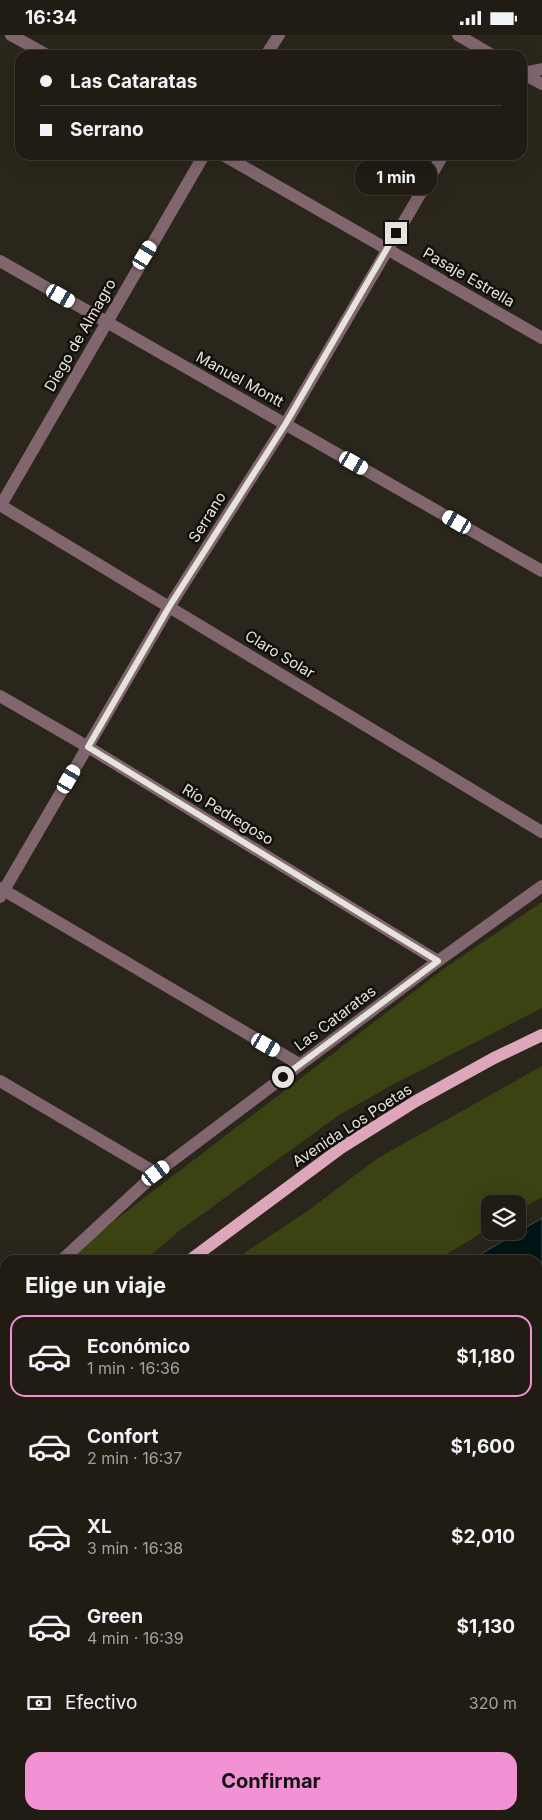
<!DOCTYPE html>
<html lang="es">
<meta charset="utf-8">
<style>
:root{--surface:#201c14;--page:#2d2922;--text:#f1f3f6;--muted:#a2a1a0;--line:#3d3a34;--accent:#f391d5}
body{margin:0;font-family:Inter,sans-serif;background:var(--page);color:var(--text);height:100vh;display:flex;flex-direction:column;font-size:19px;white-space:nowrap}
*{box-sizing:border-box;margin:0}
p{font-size:16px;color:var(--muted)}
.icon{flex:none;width:28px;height:28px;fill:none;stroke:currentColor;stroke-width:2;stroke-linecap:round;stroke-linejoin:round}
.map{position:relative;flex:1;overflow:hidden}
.sheet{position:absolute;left:0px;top:1220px;width:542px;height:565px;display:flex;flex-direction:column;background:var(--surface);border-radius:15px 15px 0 0;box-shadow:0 5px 20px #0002,0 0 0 1px var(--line)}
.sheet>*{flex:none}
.guide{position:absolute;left:15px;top:15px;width:512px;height:110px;border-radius:15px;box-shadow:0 5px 20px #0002,0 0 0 1px var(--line);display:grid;align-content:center;height:110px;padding:0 25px;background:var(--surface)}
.controls{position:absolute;left:481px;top:1160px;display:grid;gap:10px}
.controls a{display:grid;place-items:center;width:45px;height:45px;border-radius:10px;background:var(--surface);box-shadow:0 5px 20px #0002,0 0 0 1px var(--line);font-size:25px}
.end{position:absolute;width:22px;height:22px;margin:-11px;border:6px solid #e6e3dc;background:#111;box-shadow:0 0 0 2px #111}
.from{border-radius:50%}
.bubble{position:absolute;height:35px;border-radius:15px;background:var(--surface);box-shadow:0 5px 20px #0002,0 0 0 1px var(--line);font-size:16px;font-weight:700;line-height:35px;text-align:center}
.car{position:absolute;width:15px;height:30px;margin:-15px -8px;border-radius:6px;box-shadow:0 0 4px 1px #0007;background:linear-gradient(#fff 24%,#345 0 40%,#fff 0 76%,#345 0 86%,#fff 0)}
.guide b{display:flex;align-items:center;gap:18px;height:48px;font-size:19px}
.guide b+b{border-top:1px solid var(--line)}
.guide i{width:12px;height:12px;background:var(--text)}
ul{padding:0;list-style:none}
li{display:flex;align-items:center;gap:15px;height:82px;margin:0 10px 8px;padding:0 15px;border:2px solid transparent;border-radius:15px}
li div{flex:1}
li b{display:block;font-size:19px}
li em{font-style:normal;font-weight:700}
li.current{border-color:var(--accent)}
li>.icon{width:45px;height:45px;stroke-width:1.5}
h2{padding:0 25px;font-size:22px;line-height:60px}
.pay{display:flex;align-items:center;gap:12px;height:55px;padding:0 25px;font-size:19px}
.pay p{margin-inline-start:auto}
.action{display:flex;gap:10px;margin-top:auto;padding:10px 25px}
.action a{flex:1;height:58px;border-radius:15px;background:var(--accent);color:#111;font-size:20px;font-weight:700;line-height:58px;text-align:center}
.status{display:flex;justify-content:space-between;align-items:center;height:35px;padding:0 25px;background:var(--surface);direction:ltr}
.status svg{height:14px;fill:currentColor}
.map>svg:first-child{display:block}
.green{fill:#3b4312}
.water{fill:#001618;stroke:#455453}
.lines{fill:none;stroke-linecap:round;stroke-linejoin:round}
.minor{stroke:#816670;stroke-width:12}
.major{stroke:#dea6ba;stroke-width:12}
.route{stroke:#e6e3dc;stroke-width:6}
.labels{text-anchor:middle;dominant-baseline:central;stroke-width:5;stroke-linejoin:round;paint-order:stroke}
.street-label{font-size:15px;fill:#e6e3dc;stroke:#110f0a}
</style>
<div class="status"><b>16:34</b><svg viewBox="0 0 49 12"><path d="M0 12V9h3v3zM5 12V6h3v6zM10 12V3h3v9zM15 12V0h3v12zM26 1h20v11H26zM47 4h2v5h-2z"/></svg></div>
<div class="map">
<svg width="542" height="1785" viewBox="0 0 542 1785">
<rect width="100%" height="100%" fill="#2a261b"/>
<path class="green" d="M542,867V973L394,1049L339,1080L179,1196L145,1225H63L446,932Z
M542,1031V1162L518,1176V1169H490V1193L437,1225H234L309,1175L378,1123Z
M5,1269V1345L0,1349V1273Z
M5,1407V1492L0,1495V1412Z
M542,1672V1785H396L403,1780H538V1675Z"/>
<path class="water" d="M542,1183V1612L538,1616V1225H471Z
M5,1512V1780H337L332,1785H0V1515Z"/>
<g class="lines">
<path class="minor" d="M11,0L47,20
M458,0L492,20
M266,20L279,0
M522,38L542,49
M523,38L542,34
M223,120L542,303
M0,226L542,536
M0,470L542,797
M1,470L204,120
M0,661L88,712L438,926
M0,853L299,1029
M0,862L169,572L286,388L443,120
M0,1046L156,1138
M62,1225L156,1138L438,926L542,851
M0,1242L5,1245
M0,1272L5,1269"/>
<path class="major" d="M190,1225L341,1113L416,1066L494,1023L542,1000
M0,1383L5,1379"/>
</g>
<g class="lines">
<path class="route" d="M283,1042L438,926L88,712L169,572L286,388L396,198"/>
</g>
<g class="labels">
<g class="street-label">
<text transform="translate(469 242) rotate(30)">Pasaje Estrella</text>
<text transform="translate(80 300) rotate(-60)">Diego de Almagro</text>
<text transform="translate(240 344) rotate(29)">Manuel Montt</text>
<text transform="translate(207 482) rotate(-58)">Serrano</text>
<text transform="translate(280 619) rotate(31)">Claro Solar</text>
<text transform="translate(228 779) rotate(31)">Río Pedregoso</text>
<text transform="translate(335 983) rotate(-37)">Las Cataratas</text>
<text transform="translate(352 1090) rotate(-33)">Avenida Los Poetas</text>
</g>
</g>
</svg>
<div class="controls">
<a><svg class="icon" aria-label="layers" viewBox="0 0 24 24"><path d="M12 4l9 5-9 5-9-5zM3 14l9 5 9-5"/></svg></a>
</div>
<i class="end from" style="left:283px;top:1042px"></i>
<i class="end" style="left:396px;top:198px"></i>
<div class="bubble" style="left:355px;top:125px;width:82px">1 min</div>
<i class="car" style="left:145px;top:220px;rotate:31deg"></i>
<i class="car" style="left:61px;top:261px;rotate:120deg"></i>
<i class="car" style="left:354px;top:428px;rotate:120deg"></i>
<i class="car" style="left:457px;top:487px;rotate:300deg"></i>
<i class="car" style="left:69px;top:744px;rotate:30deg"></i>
<i class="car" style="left:266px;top:1010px;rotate:120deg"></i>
<i class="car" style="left:156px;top:1138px;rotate:53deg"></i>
<div class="guide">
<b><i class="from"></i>Las Cataratas</b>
<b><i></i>Serrano</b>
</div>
<section class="sheet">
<h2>Elige un viaje</h2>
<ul>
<li class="current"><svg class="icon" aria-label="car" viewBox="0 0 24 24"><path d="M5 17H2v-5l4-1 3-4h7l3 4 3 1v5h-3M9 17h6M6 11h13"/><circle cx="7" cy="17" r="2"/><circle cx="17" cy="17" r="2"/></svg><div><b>Económico</b><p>1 min · 16:36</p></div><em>$1,180</em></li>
<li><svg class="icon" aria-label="car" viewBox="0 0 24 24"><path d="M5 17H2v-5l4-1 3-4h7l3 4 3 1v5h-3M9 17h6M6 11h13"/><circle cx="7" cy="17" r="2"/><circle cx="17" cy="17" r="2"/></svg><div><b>Confort</b><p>2 min · 16:37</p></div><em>$1,600</em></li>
<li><svg class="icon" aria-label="car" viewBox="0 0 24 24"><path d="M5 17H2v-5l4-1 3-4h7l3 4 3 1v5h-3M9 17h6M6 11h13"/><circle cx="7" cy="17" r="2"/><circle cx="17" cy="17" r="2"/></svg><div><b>XL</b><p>3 min · 16:38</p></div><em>$2,010</em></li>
<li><svg class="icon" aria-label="car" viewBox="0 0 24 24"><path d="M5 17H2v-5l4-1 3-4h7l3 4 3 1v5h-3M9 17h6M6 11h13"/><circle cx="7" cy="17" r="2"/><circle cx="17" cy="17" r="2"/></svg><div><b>Green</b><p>4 min · 16:39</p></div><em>$1,130</em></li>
</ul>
<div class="pay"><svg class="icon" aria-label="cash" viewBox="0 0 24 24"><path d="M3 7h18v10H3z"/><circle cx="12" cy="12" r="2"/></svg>Efectivo<p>320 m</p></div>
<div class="action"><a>Confirmar</a></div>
</section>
</div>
